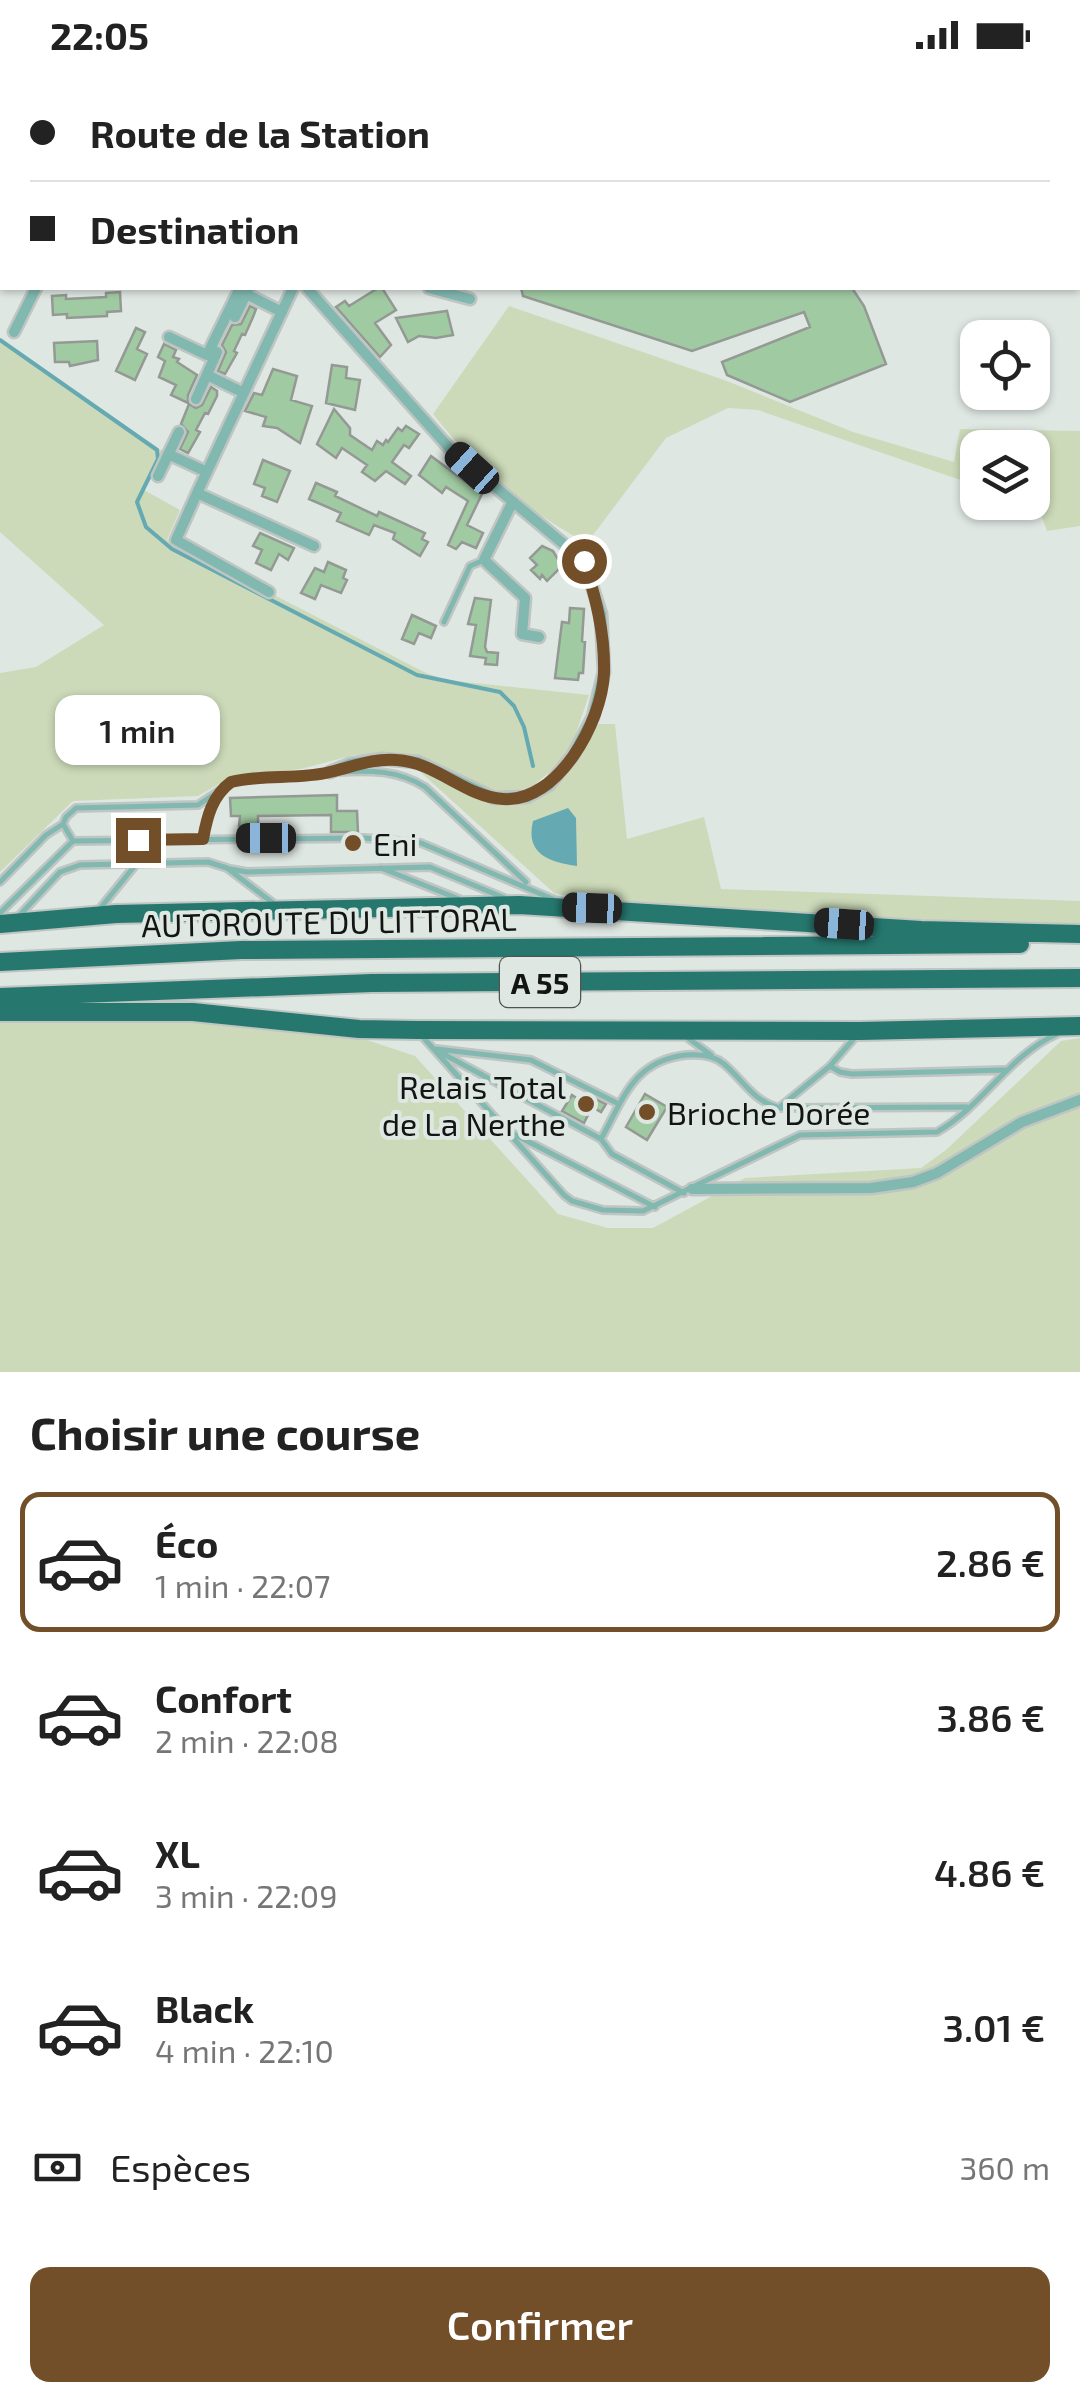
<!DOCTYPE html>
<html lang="fr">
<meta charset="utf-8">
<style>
:root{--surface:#fff;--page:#f2f2f2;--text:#222;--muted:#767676;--line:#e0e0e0;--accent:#724f28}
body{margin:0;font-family:"Exo 2",sans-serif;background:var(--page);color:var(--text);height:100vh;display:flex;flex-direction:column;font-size:38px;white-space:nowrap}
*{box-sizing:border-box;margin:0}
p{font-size:32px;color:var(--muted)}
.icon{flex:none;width:55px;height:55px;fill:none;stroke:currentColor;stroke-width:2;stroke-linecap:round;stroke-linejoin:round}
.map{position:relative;height:1302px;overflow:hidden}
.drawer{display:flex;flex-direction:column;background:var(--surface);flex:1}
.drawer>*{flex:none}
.banner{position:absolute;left:0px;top:0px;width:1080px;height:220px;box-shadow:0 2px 8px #0004;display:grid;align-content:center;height:220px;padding:0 30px;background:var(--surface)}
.controls{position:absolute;left:960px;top:250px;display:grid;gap:20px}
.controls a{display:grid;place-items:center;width:90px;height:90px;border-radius:20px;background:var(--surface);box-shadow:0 2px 8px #0004;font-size:50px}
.end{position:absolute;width:45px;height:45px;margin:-22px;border:12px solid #724f28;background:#fff;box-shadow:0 0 0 5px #fff}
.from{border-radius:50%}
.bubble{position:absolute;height:70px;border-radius:20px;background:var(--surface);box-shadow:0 2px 8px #0004;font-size:32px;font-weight:600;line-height:70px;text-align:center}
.car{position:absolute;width:30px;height:60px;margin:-30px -15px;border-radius:12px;box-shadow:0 0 8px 2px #0007;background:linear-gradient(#222 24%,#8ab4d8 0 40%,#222 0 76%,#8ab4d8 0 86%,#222 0)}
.banner b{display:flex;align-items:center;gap:35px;height:95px;font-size:38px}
.banner b+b{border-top:2px solid var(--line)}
.banner i{width:25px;height:25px;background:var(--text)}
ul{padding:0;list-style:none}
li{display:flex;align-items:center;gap:30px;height:140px;margin:0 20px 15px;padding:0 10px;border:5px solid transparent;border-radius:20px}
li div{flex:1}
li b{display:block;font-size:38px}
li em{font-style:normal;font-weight:600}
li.current{border-color:var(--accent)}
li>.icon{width:90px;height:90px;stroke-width:1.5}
h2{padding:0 30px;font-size:45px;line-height:120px}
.pay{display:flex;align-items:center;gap:25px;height:110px;padding:0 30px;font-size:38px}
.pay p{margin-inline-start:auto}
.cta{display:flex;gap:20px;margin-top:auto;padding:20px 30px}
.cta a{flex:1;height:115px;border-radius:20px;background:var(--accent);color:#fff;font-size:40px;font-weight:600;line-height:115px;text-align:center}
.status{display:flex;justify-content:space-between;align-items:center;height:70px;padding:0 50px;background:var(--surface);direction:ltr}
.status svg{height:28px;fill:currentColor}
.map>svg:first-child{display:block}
.green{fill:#ccdab9}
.water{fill:#65aab2}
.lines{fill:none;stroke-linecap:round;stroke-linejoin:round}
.stream{stroke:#65aab2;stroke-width:4}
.building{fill:#a0caa2;stroke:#949994;stroke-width:2.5}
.lane-casing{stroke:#bec5c2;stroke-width:10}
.street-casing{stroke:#bec5c2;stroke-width:15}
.highway-casing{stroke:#bec5c2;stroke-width:22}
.lane{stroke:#81b8b0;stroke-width:5}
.street{stroke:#81b8b0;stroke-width:10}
.highway{stroke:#26786f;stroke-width:18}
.route{stroke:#724f28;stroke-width:12}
.poi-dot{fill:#724f28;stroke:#dfe7e3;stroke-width:4}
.labels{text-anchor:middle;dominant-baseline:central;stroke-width:8;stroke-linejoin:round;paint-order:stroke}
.shield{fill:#dfe7e3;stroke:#505451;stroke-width:2.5}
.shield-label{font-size:30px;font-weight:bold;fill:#121513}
.poi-label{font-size:32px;fill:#121513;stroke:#dfe7e3;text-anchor:start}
.street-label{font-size:32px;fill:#121513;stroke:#dfe7e3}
</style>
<div class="status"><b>22:05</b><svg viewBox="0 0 49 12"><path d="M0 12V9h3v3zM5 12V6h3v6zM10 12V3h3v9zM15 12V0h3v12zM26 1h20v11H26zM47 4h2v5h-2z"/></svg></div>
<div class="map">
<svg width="1080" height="1302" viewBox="0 0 1080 1302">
<rect width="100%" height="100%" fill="#dfe7e3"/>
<path class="green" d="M509,236L727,311L853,362L954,392L960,359L1080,361V456L1047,461L1033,423L1032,378H978L977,415H975L758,340L728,338L666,368L587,473C527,441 475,398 433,344Z
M0,269L167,384L144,420L180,440L167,470L426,603L446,610L589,625L572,675L553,699L527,721L501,723L414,684L354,685L301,699L233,706L198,726L73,731L0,802V603L36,597L104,555L0,462Z
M598,654H615L627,769L704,747L721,819L1080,831V856L808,844L582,829L554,823L416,698C440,709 477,732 502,735C550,740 578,689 598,654Z
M160,949L364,969L415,986L558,1144L608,1158H653L745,1108L921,1098L946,1080L1061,971L1080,968V1302H0V952Z"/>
<path class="water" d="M568,738L576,748L577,796C549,792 525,784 533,751Z"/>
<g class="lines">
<path class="stream" d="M0,270L157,380L158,389L137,432L146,457L172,479L417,605L500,622L514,636L524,657L533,696"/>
</g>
<path class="building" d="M378,218H382L396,240L375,253L391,275L380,287L336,237L345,231L349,236Z
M521,218H852L864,236L886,294L790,332L727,305L722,292L810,257L804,242L692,281L523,226Z
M120,222L121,241L107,242V246L67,248V244L53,245L52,226L66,225V229L106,227V223Z
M250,236L256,239L253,247L245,265L242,264L234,281L237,283L225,304L218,301L226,282L222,275L232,255L241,254Z
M447,241L453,265L436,268L419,266L408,272L396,248Z
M136,258L145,262L137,279L147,284L135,310L116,301Z
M97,271L98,290L70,296L69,292H55L54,273Z
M164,274L176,280L173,287L179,289L177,292L197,305L188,325V333L171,325L176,315L159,307L165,291L158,287Z
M332,295L347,297L346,308L360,310L355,340L326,333Z
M273,299L297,306L291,330L312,336L300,373L277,358L263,356L266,347L245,341L254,323L262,325Z
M211,317L217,321V326L208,344L205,343L196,360L200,362L188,383L180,379L188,362L181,354L189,334L196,338L202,335Z
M334,339L350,358V365L372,380L377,371L383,375L386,370L388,372L398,358L402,361L406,356L419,364L409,378L404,375L392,392L411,406L405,414L386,401L375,411L362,402L367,395L342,378L336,388L317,374Z
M431,386L482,424L467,455L483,463L476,478L462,472L456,479L448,475L468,431L446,417L442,423L419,405Z
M263,390L290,401L277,432L262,426L265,418L254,414Z
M316,413L337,422L335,426L377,446L379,442L425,463L422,469L428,472L420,486L393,469L395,463L374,455L369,465L337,451L341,443L309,429Z
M260,463L294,478L288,490L279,484L271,500L256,493L262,480L253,476Z
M542,476L553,481L562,496L547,511L542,505L540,509L531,500L537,495L530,488Z
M328,492L346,500L343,508L347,510L341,523L321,515L315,529L301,523L315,498L324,502Z
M475,528L491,530L485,577L487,582L498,583L497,595L485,594L486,588L470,586L476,555L468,554Z
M570,538L584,539L582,571L585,572L583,603H579L578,610L555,608L562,552L569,553Z
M412,545L436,556L431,568L419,563L414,574L402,569Z
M337,725V741H357L358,762H331V745L258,746V755L239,756L240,746H231L230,728Z
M585,1024L606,1034L601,1042L592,1037L584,1053L562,1041L572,1025L581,1031Z
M645,1024L667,1037L647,1070L626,1057Z"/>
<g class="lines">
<defs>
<path id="lane" d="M444,552L470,496L484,490
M338,702C370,700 398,700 425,717L526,812
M203,769L209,741L216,728
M73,771L63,754L66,747L76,738L198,735L234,711L327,703
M381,798L459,829
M230,799L247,802L430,797L507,829
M0,812L46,765L63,754
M98,841L137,793
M0,843L73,771L364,768L421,773L555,830
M18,847L60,802L80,795L208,792L227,798L273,833
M422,966L564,1125L572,1131L603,1140L643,1141L800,1065L937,1062C982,1037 1009,985 1057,964
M688,968L711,985
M436,979L531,990L619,1034
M436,980L601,1069L612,1084L684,1123
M830,996L840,1002L852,1004L1005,1000
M781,1036L830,996L857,965
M502,1058L655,1137
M601,1069C624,1028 633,991 686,985C699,984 714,985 724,994C744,1011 752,1030 779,1038L967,1037"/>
<path id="street" d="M435,0L436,2
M79,2L85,0
M0,38L2,39
M0,172L2,165
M293,218L197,423L314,476
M307,218L451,380L584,491L601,544L604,602L593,647L573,685L549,715L527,727L494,728L418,692L382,689L350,694L330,702
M429,218L470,229
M246,224L282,242
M235,247L249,218
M14,262L36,218
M169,267L207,285L240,218
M207,305L244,323
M196,329L217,282
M168,384L207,402
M158,406L179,362
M197,423L176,470L269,522
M512,433L484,490L525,528L522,564L539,567
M692,1119L871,1118L913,1112L937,1103L1022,1052L1080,1030"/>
<path id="highway" d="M0,854L116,844L519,835L921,860L1080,864
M0,892L241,880L1020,874
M0,927L372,913L1080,908
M0,942H193L359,959L417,960L860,961L1080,956"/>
</defs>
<use href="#lane" class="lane-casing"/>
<use href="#street" class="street-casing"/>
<use href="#highway" class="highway-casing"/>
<use href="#lane" class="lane"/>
<use href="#street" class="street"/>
<use href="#highway" class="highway"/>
</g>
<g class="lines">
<path class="route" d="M138,770L203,769C207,747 212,726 231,712C263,704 298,710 330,702C353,697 372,688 397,690C436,692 465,727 503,729C558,733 602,652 604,603C605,564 596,528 584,491"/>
</g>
<g class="poi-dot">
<circle cx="353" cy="773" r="10"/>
<circle cx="586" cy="1034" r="10"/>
<circle cx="647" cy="1042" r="10"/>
</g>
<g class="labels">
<rect class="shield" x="500" y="887" width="80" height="50" rx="8"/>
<g class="shield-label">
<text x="540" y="912">A 55</text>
</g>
<g class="poi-label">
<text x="373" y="773">Eni</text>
<text x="566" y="1016" text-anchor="end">Relais Total<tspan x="566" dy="37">de La Nerthe</tspan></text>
<text x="667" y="1042">Brioche Dorée</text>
</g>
<g class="street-label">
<text transform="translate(329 851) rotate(-1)">AUTOROUTE DU LITTORAL</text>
</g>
</g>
</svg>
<div class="controls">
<a><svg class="icon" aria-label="locate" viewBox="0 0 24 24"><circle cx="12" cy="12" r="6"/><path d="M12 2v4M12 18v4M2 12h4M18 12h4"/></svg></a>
<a><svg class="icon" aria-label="layers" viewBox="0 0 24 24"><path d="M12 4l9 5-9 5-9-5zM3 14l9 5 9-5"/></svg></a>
</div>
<i class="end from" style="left:584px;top:491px"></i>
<i class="end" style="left:138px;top:770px"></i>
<div class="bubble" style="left:55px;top:625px;width:165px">1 min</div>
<i class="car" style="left:472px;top:398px;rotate:312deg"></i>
<i class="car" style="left:266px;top:768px;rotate:270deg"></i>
<i class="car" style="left:592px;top:838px;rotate:272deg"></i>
<i class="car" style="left:844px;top:854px;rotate:274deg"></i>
<div class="banner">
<b><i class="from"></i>Route de la Station</b>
<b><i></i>Destination</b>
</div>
</div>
<section class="drawer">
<h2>Choisir une course</h2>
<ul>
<li class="current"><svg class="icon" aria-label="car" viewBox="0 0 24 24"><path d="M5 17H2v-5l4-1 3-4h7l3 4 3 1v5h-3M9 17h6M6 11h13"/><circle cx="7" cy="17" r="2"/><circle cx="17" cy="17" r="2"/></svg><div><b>Éco</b><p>1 min · 22:07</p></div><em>2.86 €</em></li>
<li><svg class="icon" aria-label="car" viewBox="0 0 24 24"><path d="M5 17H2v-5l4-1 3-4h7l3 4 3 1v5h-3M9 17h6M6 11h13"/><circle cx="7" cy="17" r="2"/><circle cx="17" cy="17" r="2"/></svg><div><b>Confort</b><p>2 min · 22:08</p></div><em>3.86 €</em></li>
<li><svg class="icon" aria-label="car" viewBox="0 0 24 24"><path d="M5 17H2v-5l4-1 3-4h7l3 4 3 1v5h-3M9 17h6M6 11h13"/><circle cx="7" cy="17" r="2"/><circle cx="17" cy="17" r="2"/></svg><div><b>XL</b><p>3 min · 22:09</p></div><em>4.86 €</em></li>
<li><svg class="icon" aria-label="car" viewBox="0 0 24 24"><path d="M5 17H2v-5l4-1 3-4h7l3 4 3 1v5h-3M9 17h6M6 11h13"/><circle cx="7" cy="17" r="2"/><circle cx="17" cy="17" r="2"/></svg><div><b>Black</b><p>4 min · 22:10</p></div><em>3.01 €</em></li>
</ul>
<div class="pay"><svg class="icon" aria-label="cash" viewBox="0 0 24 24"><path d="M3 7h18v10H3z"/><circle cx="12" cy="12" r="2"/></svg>Espèces<p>360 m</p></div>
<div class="cta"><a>Confirmer</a></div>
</section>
